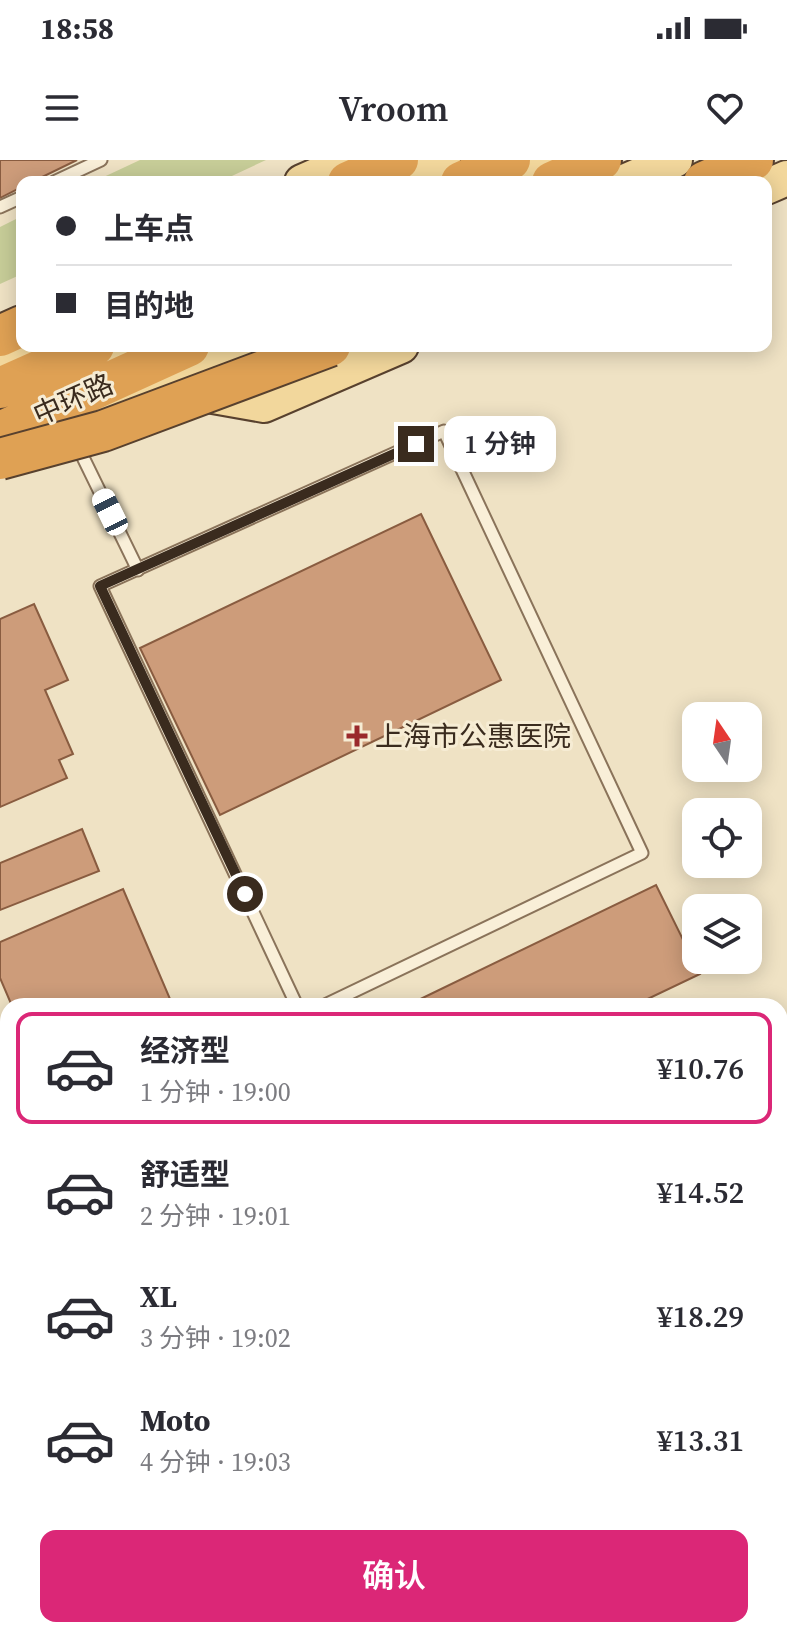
<!DOCTYPE html>
<html lang="zh">
<meta charset="utf-8">
<style>
:root{--surface:#fff;--page:#f7f7f7;--text:#2b2b33;--muted:#7c7c81;--line:#e1e1e2;--accent:#db2777}
body{margin:0;font-family:"Source Serif 4","Noto Sans SC",serif;background:var(--page);color:var(--text);height:100vh;display:flex;flex-direction:column;font-size:30px;white-space:nowrap}
*{box-sizing:border-box;margin:0}
p{font-size:26px;color:var(--muted)}
.icon{flex:none;width:44px;height:44px;fill:none;stroke:currentColor;stroke-width:2;stroke-linecap:round;stroke-linejoin:round}
.map{position:relative;flex:1;overflow:hidden}
.side{position:absolute;left:0px;top:838px;width:788px;height:640px;display:flex;flex-direction:column;background:var(--surface);border-radius:24px 24px 0 0;box-shadow:0 4px 20px #0003}
.side>*{flex:none}
.banner{position:absolute;left:16px;top:16px;width:756px;height:176px;border-radius:16px;box-shadow:0 4px 20px #0003;display:grid;align-content:center;height:176px;padding:0 40px;background:var(--surface)}
.needle{width:52px;rotate:347deg}
.buttons{position:absolute;left:682px;top:542px;display:grid;gap:16px}
.buttons a{display:grid;place-items:center;width:80px;height:80px;border-radius:16px;background:var(--surface);box-shadow:0 4px 20px #0003;font-size:40px}
.end{position:absolute;width:36px;height:36px;margin:-18px;border:10px solid #3a2b1e;background:#fff;box-shadow:0 0 0 4px #fff}
.from{border-radius:50%}
.bubble{position:absolute;height:56px;border-radius:16px;background:var(--surface);box-shadow:0 4px 20px #0003;font-size:26px;font-weight:600;line-height:56px;text-align:center}
.car{position:absolute;width:24px;height:48px;margin:-24px -12px;border-radius:10px;box-shadow:0 0 6px 2px #0007;background:linear-gradient(#fff 24%,#345 0 40%,#fff 0 76%,#345 0 86%,#fff 0)}
.banner b{display:flex;align-items:center;gap:28px;height:76px;font-size:30px}
.banner b+b{border-top:2px solid var(--line)}
.banner i{width:20px;height:20px;background:var(--text)}
ul{padding:14px 0 0;list-style:none}
li{display:flex;align-items:center;gap:24px;height:112px;margin:0 16px 12px;padding:0 24px;border:4px solid transparent;border-radius:16px}
li div{flex:1}
li b{display:block;font-size:30px}
li em{font-style:normal;font-weight:600}
li.current{border-color:var(--accent)}
li>.icon{width:72px;height:72px;stroke-width:1.5}
.action{display:flex;gap:16px;margin-top:auto;padding:16px 40px}
.action a{flex:1;height:92px;border-radius:16px;background:var(--accent);color:#fff;font-size:32px;font-weight:600;line-height:92px;text-align:center}
.status{display:flex;justify-content:space-between;align-items:center;height:56px;padding:0 40px;background:var(--surface);direction:ltr}
.status svg{height:22px;fill:currentColor}
header{display:flex;justify-content:space-between;align-items:center;height:104px;padding:0 40px;background:var(--surface);font-size:36px;font-weight:600}
.map>svg:first-child{display:block}
.green{fill:#c7cd98}
.building{fill:#cd9c7a;stroke:#895c40;stroke-width:2}
.lines{fill:none;stroke-linecap:round;stroke-linejoin:round}
.lane-casing{stroke:#8a735a;stroke-width:15}
.secondary-casing{stroke:#6c543d;stroke-width:36}
.primary-casing{stroke:#58412e;stroke-width:38}
.highway-casing{stroke:#58412e;stroke-width:44}
.lane{stroke:#f9efd8;stroke-width:11}
.secondary{stroke:#f9efd8;stroke-width:32}
.primary{stroke:#f2d79c;stroke-width:34}
.highway{stroke:#dfa154;stroke-width:40}
.highway-bridge-casing{stroke:#58412e;stroke-width:44;stroke-linecap:butt}
.highway-bridge{stroke:#dfa154;stroke-width:40}
.route{stroke:#3a2b1e;stroke-width:10}
.poi-dot{fill:#9a292b;stroke:#f6ecd4;stroke-width:3}
.labels{text-anchor:middle;dominant-baseline:central;stroke-width:6;stroke-linejoin:round;paint-order:stroke}
.street-label{font-size:28px;fill:#3a2b1e;stroke:#f6ecd4}
.poi-label{font-size:28px;fill:#3a2b1e;stroke:#f6ecd4;text-anchor:start}
</style>
<div class="status"><b>18:58</b><svg viewBox="0 0 49 12"><path d="M0 12V9h3v3zM5 12V6h3v6zM10 12V3h3v9zM15 12V0h3v12zM26 1h20v11H26zM47 4h2v5h-2z"/></svg></div>
<header><svg class="icon" aria-label="menu" viewBox="0 0 24 24"><path d="M4 6h16M4 12h16M4 18h16"/></svg>Vroom<svg class="icon" aria-label="heart" viewBox="0 0 24 24"><path d="M12 20l-8-8c-3-5 5-10 8-4 3-6 11-1 8 4z"/></svg></header>
<div class="map">
<svg width="787" height="1478" viewBox="0 0 787 1478">
<rect width="100%" height="100%" fill="#efe2c4"/>
<path class="green" d="M140,0H266L219,22H93Z
M22,56V114L0,124V67Z"/>
<path class="building" d="M0,0H77L32,22H22V27L0,38Z
M421,354L501,520L220,655L140,488Z
M34,444L68,520L45,530L73,594L59,600L67,618L0,647V459Z
M82,669L99,711L0,750V703Z
M656,725L700,814L633,846H406Z
M123,729L173,846H12L0,818V782Z
M374,1470H433L436,1478H354Z"/>
<g class="lines">
<defs>
<path id="lane" d="M54,22L101,0
M0,47L22,37
M77,285L138,410
M297,846L100,426L444,271L642,693L323,846"/>
<path id="secondary" d="M780,1259L787,1257
M83,1478L108,1470"/>
<path id="primary" d="M302,22L352,0
M395,22L443,0
M488,22L537,0
M624,22L675,0
M766,27L787,18
M0,201L33,186
M73,209L124,186
M196,233L264,245L401,186
M83,260L251,186"/>
<path id="highway" d="M348,22L398,0
M461,22L510,0
M552,22L601,0
M704,22L753,0
M0,176L22,166
M0,228L94,186
M0,272L189,186"/>
</defs>
<use href="#lane" class="lane-casing"/>
<use href="#secondary" class="secondary-casing"/>
<use href="#primary" class="primary-casing"/>
<use href="#highway" class="highway-casing"/>
<use href="#lane" class="lane"/>
<use href="#secondary" class="secondary"/>
<use href="#primary" class="primary"/>
<use href="#highway" class="highway"/>
<defs>
<path id="highway-bridge" d="M0,299L103,271L330,186"/>
</defs>
<use href="#highway-bridge" class="highway-bridge-casing"/>
<use href="#highway-bridge" class="highway-bridge"/>
</g>
<g class="lines">
<path class="route" d="M245,734L100,426L416,284"/>
</g>
<path class="poi-dot" d="M353 564h8v8h8v8h-8v8h-8v-8h-8v-8h8z"/>
<g class="labels">
<g class="street-label">
<text transform="translate(73 239) rotate(-24)">中环路</text>
</g>
<g class="poi-label">
<text x="375" y="576">上海市公惠医院</text>
</g>
</g>
</svg>
<div class="buttons">
<a><svg class="needle" viewBox="-14 -14 28 28"><path d="M0-13l5 13h-10z" fill="#e53935"/><path d="M0 13l5-13h-10z" fill="#7c7c81"/></svg></a>
<a><svg class="icon" aria-label="locate" viewBox="0 0 24 24"><circle cx="12" cy="12" r="6"/><path d="M12 2v4M12 18v4M2 12h4M18 12h4"/></svg></a>
<a><svg class="icon" aria-label="layers" viewBox="0 0 24 24"><path d="M12 4l9 5-9 5-9-5zM3 14l9 5 9-5"/></svg></a>
</div>
<i class="end from" style="left:245px;top:734px"></i>
<i class="end" style="left:416px;top:284px"></i>
<div class="bubble" style="left:444px;top:256px;width:112px">1 分钟</div>
<i class="car" style="left:110px;top:352px;rotate:334deg"></i>
<div class="banner">
<b><i class="from"></i>上车点</b>
<b><i></i>目的地</b>
</div>
<section class="side">
<ul>
<li class="current"><svg class="icon" aria-label="car" viewBox="0 0 24 24"><path d="M5 17H2v-5l4-1 3-4h7l3 4 3 1v5h-3M9 17h6M6 11h13"/><circle cx="7" cy="17" r="2"/><circle cx="17" cy="17" r="2"/></svg><div><b>经济型</b><p>1 分钟 · 19:00</p></div><em>¥10.76</em></li>
<li><svg class="icon" aria-label="car" viewBox="0 0 24 24"><path d="M5 17H2v-5l4-1 3-4h7l3 4 3 1v5h-3M9 17h6M6 11h13"/><circle cx="7" cy="17" r="2"/><circle cx="17" cy="17" r="2"/></svg><div><b>舒适型</b><p>2 分钟 · 19:01</p></div><em>¥14.52</em></li>
<li><svg class="icon" aria-label="car" viewBox="0 0 24 24"><path d="M5 17H2v-5l4-1 3-4h7l3 4 3 1v5h-3M9 17h6M6 11h13"/><circle cx="7" cy="17" r="2"/><circle cx="17" cy="17" r="2"/></svg><div><b>XL</b><p>3 分钟 · 19:02</p></div><em>¥18.29</em></li>
<li><svg class="icon" aria-label="car" viewBox="0 0 24 24"><path d="M5 17H2v-5l4-1 3-4h7l3 4 3 1v5h-3M9 17h6M6 11h13"/><circle cx="7" cy="17" r="2"/><circle cx="17" cy="17" r="2"/></svg><div><b>Moto</b><p>4 分钟 · 19:03</p></div><em>¥13.31</em></li>
</ul>
<div class="action"><a>确认</a></div>
</section>
</div>
